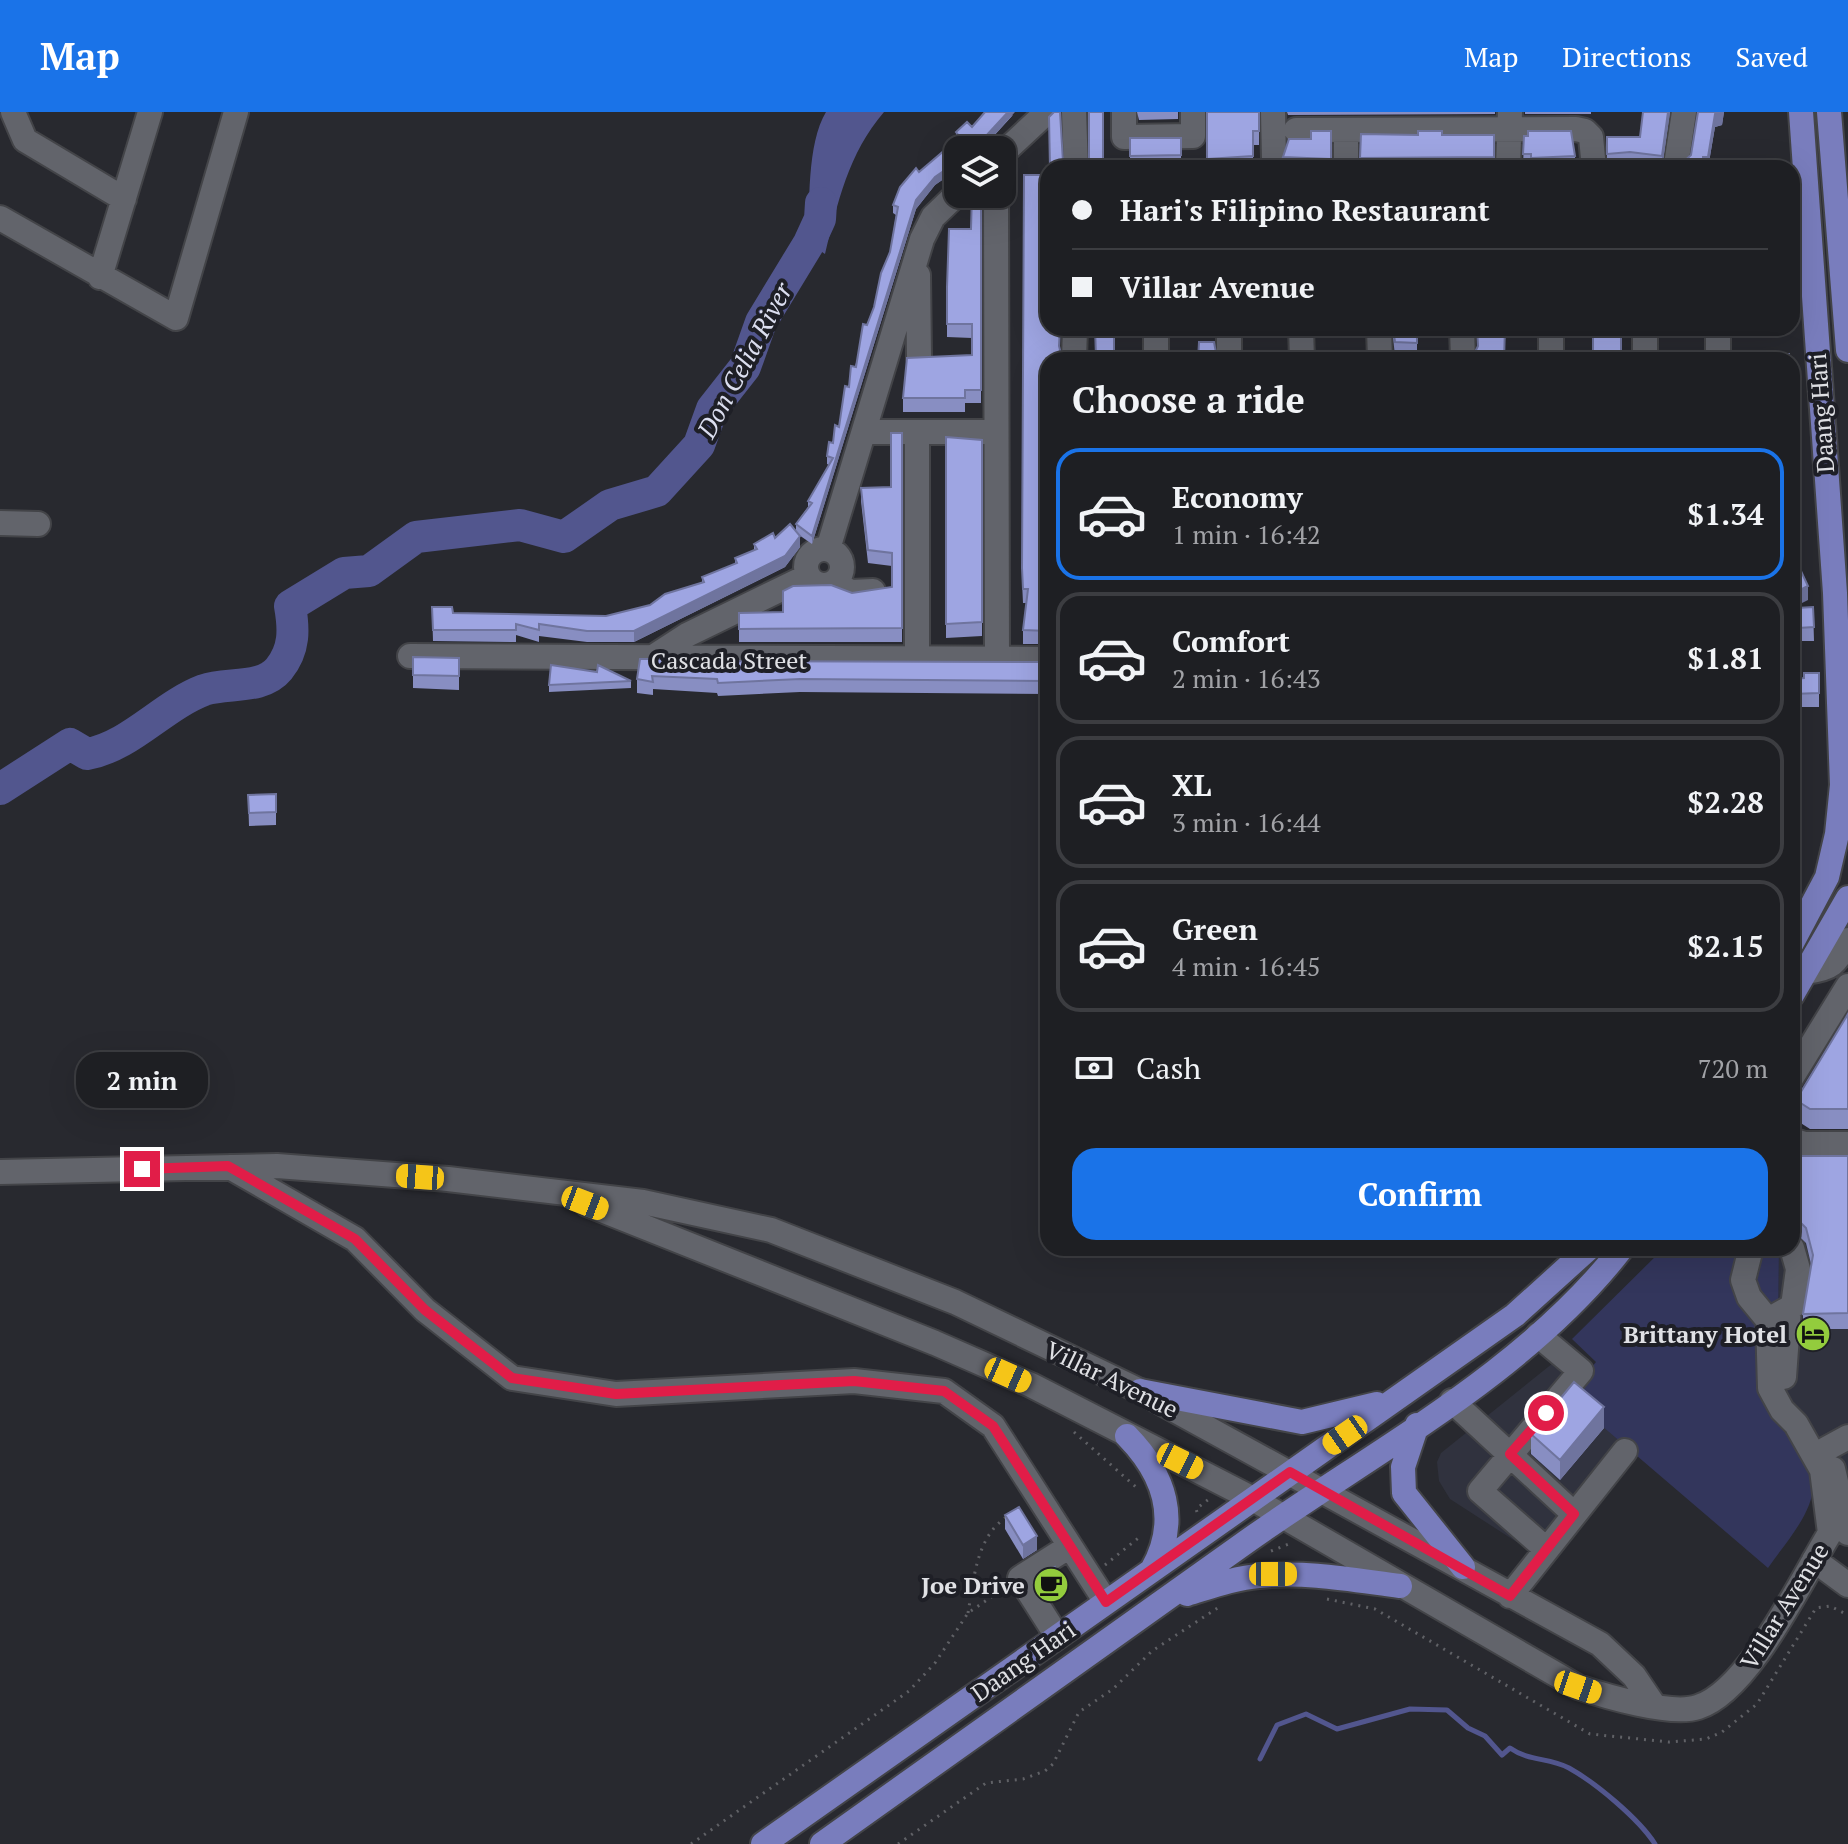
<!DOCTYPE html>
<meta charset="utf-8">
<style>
:root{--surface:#1e1f23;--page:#26272b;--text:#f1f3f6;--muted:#a1a2a6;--line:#3c3d41;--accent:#1a73e8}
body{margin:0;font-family:"PT Serif",serif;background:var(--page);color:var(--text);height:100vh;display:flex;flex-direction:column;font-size:30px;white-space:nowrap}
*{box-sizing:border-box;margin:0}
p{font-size:26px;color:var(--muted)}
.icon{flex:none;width:44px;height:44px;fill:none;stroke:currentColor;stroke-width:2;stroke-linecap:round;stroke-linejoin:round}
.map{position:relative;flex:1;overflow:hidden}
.details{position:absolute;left:1040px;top:240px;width:760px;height:904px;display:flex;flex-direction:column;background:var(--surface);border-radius:24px;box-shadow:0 8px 32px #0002,0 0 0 2px var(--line)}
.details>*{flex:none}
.top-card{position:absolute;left:1040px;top:48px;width:760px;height:176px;border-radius:24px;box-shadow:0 8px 32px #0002,0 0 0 2px var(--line);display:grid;align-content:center;height:176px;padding:0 32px;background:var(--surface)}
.controls{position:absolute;left:944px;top:24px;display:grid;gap:16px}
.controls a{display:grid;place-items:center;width:72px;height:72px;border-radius:16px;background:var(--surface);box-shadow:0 8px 32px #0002,0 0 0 2px var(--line);font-size:40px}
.end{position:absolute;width:36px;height:36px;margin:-18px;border:10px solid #e11d48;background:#fff;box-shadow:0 0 0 4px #fff}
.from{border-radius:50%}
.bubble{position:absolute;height:56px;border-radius:24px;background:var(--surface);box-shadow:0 8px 32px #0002,0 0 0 2px var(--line);font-size:26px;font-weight:800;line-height:56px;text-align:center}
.car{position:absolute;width:24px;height:48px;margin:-24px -12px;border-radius:10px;box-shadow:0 0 6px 2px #0007;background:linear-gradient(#f5c518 24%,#345 0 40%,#f5c518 0 76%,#345 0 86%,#f5c518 0)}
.top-card b{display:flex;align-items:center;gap:28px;height:76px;font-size:30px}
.top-card b+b{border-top:2px solid var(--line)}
.top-card i{width:20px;height:20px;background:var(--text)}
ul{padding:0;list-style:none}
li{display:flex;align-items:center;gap:24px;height:132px;margin:0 16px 12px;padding:0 16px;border:4px solid var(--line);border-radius:24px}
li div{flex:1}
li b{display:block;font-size:30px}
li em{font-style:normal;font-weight:800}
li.selected{border-color:var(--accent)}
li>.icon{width:72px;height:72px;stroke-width:1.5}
h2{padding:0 32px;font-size:36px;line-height:96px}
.pay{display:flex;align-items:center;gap:20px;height:88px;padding:0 32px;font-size:30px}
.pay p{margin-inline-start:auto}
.button{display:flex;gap:16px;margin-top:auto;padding:16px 32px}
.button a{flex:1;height:92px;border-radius:24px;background:var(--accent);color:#fff;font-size:32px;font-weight:800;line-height:92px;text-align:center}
header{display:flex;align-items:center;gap:48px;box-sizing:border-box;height:112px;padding:0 40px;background:var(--accent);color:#fff}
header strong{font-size:38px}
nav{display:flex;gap:44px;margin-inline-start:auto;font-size:28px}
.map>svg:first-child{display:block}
.built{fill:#30323e}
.green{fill:#33365c}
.water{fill:#52568e}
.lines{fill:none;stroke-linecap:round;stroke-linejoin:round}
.stream{stroke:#52568e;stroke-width:5}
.river{stroke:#52568e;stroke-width:32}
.minor-casing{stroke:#434448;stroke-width:28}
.major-casing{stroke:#434448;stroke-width:28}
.path{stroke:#606166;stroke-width:3;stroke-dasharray:2 6;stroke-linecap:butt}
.minor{stroke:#62646b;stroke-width:24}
.major{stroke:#797dbd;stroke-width:24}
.wall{fill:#888ec2}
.shaded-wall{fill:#6f749e}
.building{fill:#9ea5e2;stroke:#6f749e;stroke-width:2}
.route{stroke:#e11d48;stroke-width:10}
.labels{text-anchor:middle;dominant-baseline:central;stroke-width:8;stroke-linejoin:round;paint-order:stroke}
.street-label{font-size:24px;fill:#e0e1e5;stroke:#1e1f26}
.poi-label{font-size:24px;font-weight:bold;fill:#e0e1e5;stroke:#1e1f26;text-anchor:end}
.water-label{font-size:26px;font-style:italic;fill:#dbdeef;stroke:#1e1f26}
</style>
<header>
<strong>Map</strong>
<nav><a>Map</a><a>Directions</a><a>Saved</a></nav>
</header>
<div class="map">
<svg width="1848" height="1732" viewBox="0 0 1848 1732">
<rect width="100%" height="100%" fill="#28292f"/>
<path class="built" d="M1792,1058H1848V1412L1812,1390L1817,1365L1777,1308L1779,1136H1792Z
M1553,1251L1632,1314L1529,1438L1450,1387L1439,1369L1437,1350L1441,1341Z"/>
<path class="green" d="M1664,1136H1779L1777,1308C1793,1320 1799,1327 1808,1346C1827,1388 1792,1421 1768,1456L1567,1284L1596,1250L1572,1227Z"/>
<path class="water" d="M826,0H884C848,42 838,90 825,142L809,131C809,95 807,31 826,0Z"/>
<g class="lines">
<path class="stream" d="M1260,1647L1277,1613L1306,1602L1337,1617L1410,1597L1447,1598L1468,1616L1485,1624L1502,1643L1510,1636C1530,1650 1548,1645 1569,1656C1596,1671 1639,1707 1655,1732"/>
<path class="river" d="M0,677L70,632L87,642C131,634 162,594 204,578C227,570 262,578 279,557C295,537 294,517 290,494L344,461L369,459L416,425L520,413L564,425L610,393L657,379L699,333L712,297L745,255L761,210L809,131L820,107L821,91"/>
<defs>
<path id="minor" d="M13,0L25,28L124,87
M1074,0L1076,56
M1124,0V25L1193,24V0
M1273,0L1274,47
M1296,18L1576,17L1585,19L1591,25L1593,46
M1002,42L1047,0
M1346,52V18
M1676,53L1684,0
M1508,54L1510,0
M996,82L997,548
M0,106L176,206L236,0
M918,163L919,245
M100,165L150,0
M1156,216V248
M1229,216V248
M1301,216L1302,248
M1379,216L1380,248
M1462,216L1463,248
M1551,216V248
M1074,248L1075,216
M1645,248V216
M1718,248V216
M865,320H996
M917,320V549
M0,411L38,412
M806 455a18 18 0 1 1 36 0a18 18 0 1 1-36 0Z
M828,437L922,127L933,105L958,81
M834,471L851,480L873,479
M410,544L1048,547
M650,547L687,523L808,464
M1806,860C1834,856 1835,852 1848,828
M1792,965L1848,874
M1792,1028L1804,1032H1848
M230,1055L355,1127L425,1198L512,1266L616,1282L854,1269L944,1279L993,1314L1106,1490
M0,1060L277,1054L448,1067L643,1090L771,1118L955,1190L1140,1279L1600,1532L1634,1564L1653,1592
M587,1092L935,1231L1031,1273L1253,1387L1578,1575C1605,1584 1671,1604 1698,1595C1749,1579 1801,1468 1830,1421
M1751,1136L1743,1168L1749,1185L1768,1208L1770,1276L1782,1298L1796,1312L1822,1358L1830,1421
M1777,1203L1793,1194L1798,1157L1792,1136
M1538,1223L1581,1259L1480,1379L1546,1437
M1784,1265L1789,1196
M1452,1289L1574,1402
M1826,1337L1848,1325
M1833,1357L1848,1421
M1814,1448L1848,1473
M1510,1484L1625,1339
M1057,1524L1020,1466L1070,1434"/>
<path id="major" d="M1829,0L1848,238
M1792,831L1827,765L1837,722L1842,673L1835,481L1801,0
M1792,883L1848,786
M1140,1279L1302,1310L1377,1292
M1417,1313L1403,1355L1404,1381L1463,1455
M1127,1324C1165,1363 1180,1409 1152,1458
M1187,1482C1210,1475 1234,1466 1259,1464C1306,1459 1353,1468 1400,1474
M763,1732L1515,1203L1589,1136
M822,1732C963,1632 1105,1530 1246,1430C1374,1339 1524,1262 1622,1136"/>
</defs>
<use href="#minor" class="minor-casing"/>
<use href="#major" class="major-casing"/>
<path class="path" d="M1074,1320L1137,1376
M1197,1400L1196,1397L1209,1387
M1271,1439L1289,1432
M1105,1453L1142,1423
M1327,1487L1375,1497L1590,1622L1669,1630L1706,1627L1722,1620L1757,1592L1816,1496L1830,1494L1848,1503
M968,1501C974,1467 976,1424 1008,1404
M691,1732L909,1579L935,1551L968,1501L1003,1477
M898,1732L986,1671L1023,1667L1045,1659L1053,1652L1079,1600L1113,1577L1152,1539L1219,1495"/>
<use href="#minor" class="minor"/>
<use href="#major" class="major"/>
</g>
<path class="wall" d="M1137,0H1178V7L1139,8Z
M1207,0H1259V33H1253V56H1207Z
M1287,0H1495V2L1288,3Z
M1525,0H1591V2H1525Z
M1643,0H1670L1662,56L1630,53L1607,56V25H1640Z
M1698,0H1724L1722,13L1715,15L1708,56H1679L1691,43Z
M1013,3L981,38H958V57L935,73L916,97L812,432L799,423L800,435L785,455L634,530H587L539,524V530L516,523V530L433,529L432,495L453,501L606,504L650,493L702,470V465L735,452V446L754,438V432L796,419V412L808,395V389L829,353L827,352V344L839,315L849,275L867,213L874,195L890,140L896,103L893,101V93L919,60L956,29V20Z
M1331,19V56H1283V45L1311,27Z
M1418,23H1494V56H1360V46Z
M1524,24L1575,44V56H1523Z
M1130,26H1181V56H1130Z
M981,82V291H965V300H903V286L972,243V226L947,225V175L971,117Z
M1316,216H1340V218H1316Z
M1392,216H1446V225L1417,224V244H1395Z
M1048,248V532H1023V518L1027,491H1023L1022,470Z
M902,321V530H739V501L783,500L852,481L892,475V454L868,451L861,389V376L891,375Z
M946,325L982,328V524L946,526Z
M1813,495L1814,529H1798L1797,496Z
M413,545L459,546V578L413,576Z
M640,547L695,559L1048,550V582L800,580L718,584L717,581L653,577V583L637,581V567Z
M597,560L631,569V576L549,580V573Z
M1819,561V595H1792V567L1804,566Z
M276,682V713L249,714L248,683Z
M1848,902V1017H1810L1796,1008V988Z
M1797,1044H1848V1217H1803V1202L1811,1152L1806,1131L1797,1122Z
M1604,1316L1560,1368L1531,1342V1322Z
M1005,1403L1037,1438L1023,1447L1005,1417Z
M1041,1464L1065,1478L1051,1487L1041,1471Z"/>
<path class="shaded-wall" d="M1008,0H1015L981,38H973Z
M1668,0H1670L1662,56V44Z
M1721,0H1724L1722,13L1715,15L1708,56V45L1715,2Z
M958,49V57L935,73L916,97L812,432V424L916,88L935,65Z
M800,424V435L785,455L634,530V519Z
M1808,474V488L1792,496V482Z
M1604,1295V1316L1560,1368V1348Z
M1037,1424V1438L1023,1447V1433Z
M1065,1471V1478L1051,1487V1480Z"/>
<path class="building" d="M985,0H1008L973,38H958V49L935,65L916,88L812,424L796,412L812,391L808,389L833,346L827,344L829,330L833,331L835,313L839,315L845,274L849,275L851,254L856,255L863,212L867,213L874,195L881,161L890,140L898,95L893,93L900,75L916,56L919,60L960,25L956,20L967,10L972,15Z
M1054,0H1060L1063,50L1073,56H1050L1049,5Z
M1089,0H1103V56H1078L1089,50Z
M1207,0H1259V19H1253V44L1207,47Z
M1643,0H1668L1662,44L1630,40L1607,42V25H1640Z
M1698,0H1721L1715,2L1708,45H1703V56H1679V54L1691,43Z
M1311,19H1331V47L1283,45L1289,27H1311Z
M1418,19H1442V23H1494V45L1360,46L1361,22L1418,23Z
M1528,19H1571L1575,44L1531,46V42H1523L1524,24H1528Z
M1130,26H1181V43L1130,44Z
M1024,63H1048V216H1060L1059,234L1061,242L1071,248H1048V519L1023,518L1028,477H1023L1022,456Z
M972,82H981V278H965V286H903L907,246L972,243V212H947V175L949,117H971Z
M1095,216H1114V248H1079L1096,245Z
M1393,216H1417V231L1395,230Z
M1477,216H1505L1504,248H1471L1478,234Z
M1593,216H1621V248H1593Z
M1199,230H1214L1216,241L1224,248H1198Z
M1770,242H1789V248H1770Z
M891,321H902V516L739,517V501L783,500V479L793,474L831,473L852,481L892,475V441L868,438L861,376L891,375Z
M946,325L982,328V510L946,512Z
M790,412L800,424L785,444L634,519H587L539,512V518L516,512V518H433L432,495H452L453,501L606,504L650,493L665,482L704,470L702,465L737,451L735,446L757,437L754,432L773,421L775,426Z
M1800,457L1808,474L1792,482V461Z
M1813,495L1814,515L1798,516L1797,496Z
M413,545L459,546V564L413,563Z
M640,547H665L695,559V549L1048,550V569L800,567L718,571L717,567L652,564L653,570L637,567Z
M551,553L597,560L598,553L631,569L549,573Z
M1804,561H1819V581L1792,582V567L1804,566Z
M276,682V700L249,701L248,683Z
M1848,902V997H1810L1796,988Z
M1797,1044H1848V1201L1803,1202L1813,1143L1806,1116L1797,1107Z
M1574,1270L1604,1295L1560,1348L1531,1322Z
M1019,1395L1037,1424L1023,1433L1005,1403Z
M1055,1455L1065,1471L1051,1480L1041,1464Z"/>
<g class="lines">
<path class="route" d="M142,1057L228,1054L355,1127L425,1198L512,1266L616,1282L854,1269L944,1279L993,1314L1106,1490L1290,1360L1510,1484L1574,1402L1510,1342L1546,1301"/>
</g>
<defs>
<symbol id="hotel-disc" viewBox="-11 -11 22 22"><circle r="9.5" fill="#93cc3d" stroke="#1e1f26"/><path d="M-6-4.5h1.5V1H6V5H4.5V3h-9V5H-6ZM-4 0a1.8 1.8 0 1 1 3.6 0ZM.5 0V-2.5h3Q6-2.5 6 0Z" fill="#111"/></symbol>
<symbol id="cafe-disc" viewBox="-11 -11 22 22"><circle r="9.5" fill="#93cc3d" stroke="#1e1f26"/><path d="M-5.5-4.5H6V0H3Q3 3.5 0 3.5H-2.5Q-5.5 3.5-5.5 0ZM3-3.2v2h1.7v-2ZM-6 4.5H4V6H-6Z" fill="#111"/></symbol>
</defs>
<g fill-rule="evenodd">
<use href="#hotel-disc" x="1793" y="1202" width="40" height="40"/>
<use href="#cafe-disc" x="1031" y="1453" width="40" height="40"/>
</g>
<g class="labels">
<g class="street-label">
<text transform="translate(1821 301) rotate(-94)">Daang Hari</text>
<text x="729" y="548">Cascada Street</text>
<text transform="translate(1112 1267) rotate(26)">Villar Avenue</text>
<text transform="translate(1784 1494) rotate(-58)">Villar Avenue</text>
<text transform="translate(1023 1549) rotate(-35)">Daang Hari</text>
</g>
<g class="poi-label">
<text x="1787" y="1222">Brittany Hotel</text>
<text x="1025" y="1473">Joe Drive</text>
</g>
<g class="water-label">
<text transform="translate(744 248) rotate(-62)">Don Celia River</text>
</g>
</g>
</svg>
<div class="controls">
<a><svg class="icon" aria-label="layers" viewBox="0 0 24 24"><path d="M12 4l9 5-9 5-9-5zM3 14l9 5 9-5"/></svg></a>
</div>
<i class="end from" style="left:1546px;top:1301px"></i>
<i class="end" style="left:142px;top:1057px"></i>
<div class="bubble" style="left:76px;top:940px;width:132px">2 min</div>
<i class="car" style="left:420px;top:1065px;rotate:274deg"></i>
<i class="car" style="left:585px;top:1091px;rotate:111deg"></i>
<i class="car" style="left:1008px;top:1263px;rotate:114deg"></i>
<i class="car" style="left:1345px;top:1323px;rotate:235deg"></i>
<i class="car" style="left:1180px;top:1349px;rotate:116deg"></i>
<i class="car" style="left:1273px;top:1462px;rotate:90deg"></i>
<i class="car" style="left:1578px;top:1575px;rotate:109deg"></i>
<div class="top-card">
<b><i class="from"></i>Hari's Filipino Restaurant</b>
<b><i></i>Villar Avenue</b>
</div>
<section class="details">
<h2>Choose a ride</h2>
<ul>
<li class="selected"><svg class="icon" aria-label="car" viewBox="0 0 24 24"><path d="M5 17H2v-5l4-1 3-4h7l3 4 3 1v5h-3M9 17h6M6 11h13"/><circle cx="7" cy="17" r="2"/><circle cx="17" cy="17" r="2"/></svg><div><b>Economy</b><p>1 min · 16:42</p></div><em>$1.34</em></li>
<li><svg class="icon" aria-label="car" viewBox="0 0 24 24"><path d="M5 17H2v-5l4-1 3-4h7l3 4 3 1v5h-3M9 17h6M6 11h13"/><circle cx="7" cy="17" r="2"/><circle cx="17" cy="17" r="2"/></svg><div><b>Comfort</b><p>2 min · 16:43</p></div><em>$1.81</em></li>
<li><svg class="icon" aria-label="car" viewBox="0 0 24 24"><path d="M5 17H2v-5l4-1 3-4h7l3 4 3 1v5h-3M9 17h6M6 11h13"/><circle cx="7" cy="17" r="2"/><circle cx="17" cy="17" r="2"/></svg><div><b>XL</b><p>3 min · 16:44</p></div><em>$2.28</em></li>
<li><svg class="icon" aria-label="car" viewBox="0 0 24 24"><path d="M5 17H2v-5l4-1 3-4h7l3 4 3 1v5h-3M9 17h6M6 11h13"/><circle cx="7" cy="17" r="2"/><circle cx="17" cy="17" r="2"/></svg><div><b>Green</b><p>4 min · 16:45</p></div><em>$2.15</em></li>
</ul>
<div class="pay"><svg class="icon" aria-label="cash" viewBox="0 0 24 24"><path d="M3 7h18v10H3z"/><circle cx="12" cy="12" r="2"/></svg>Cash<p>720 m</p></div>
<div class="button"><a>Confirm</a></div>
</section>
</div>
